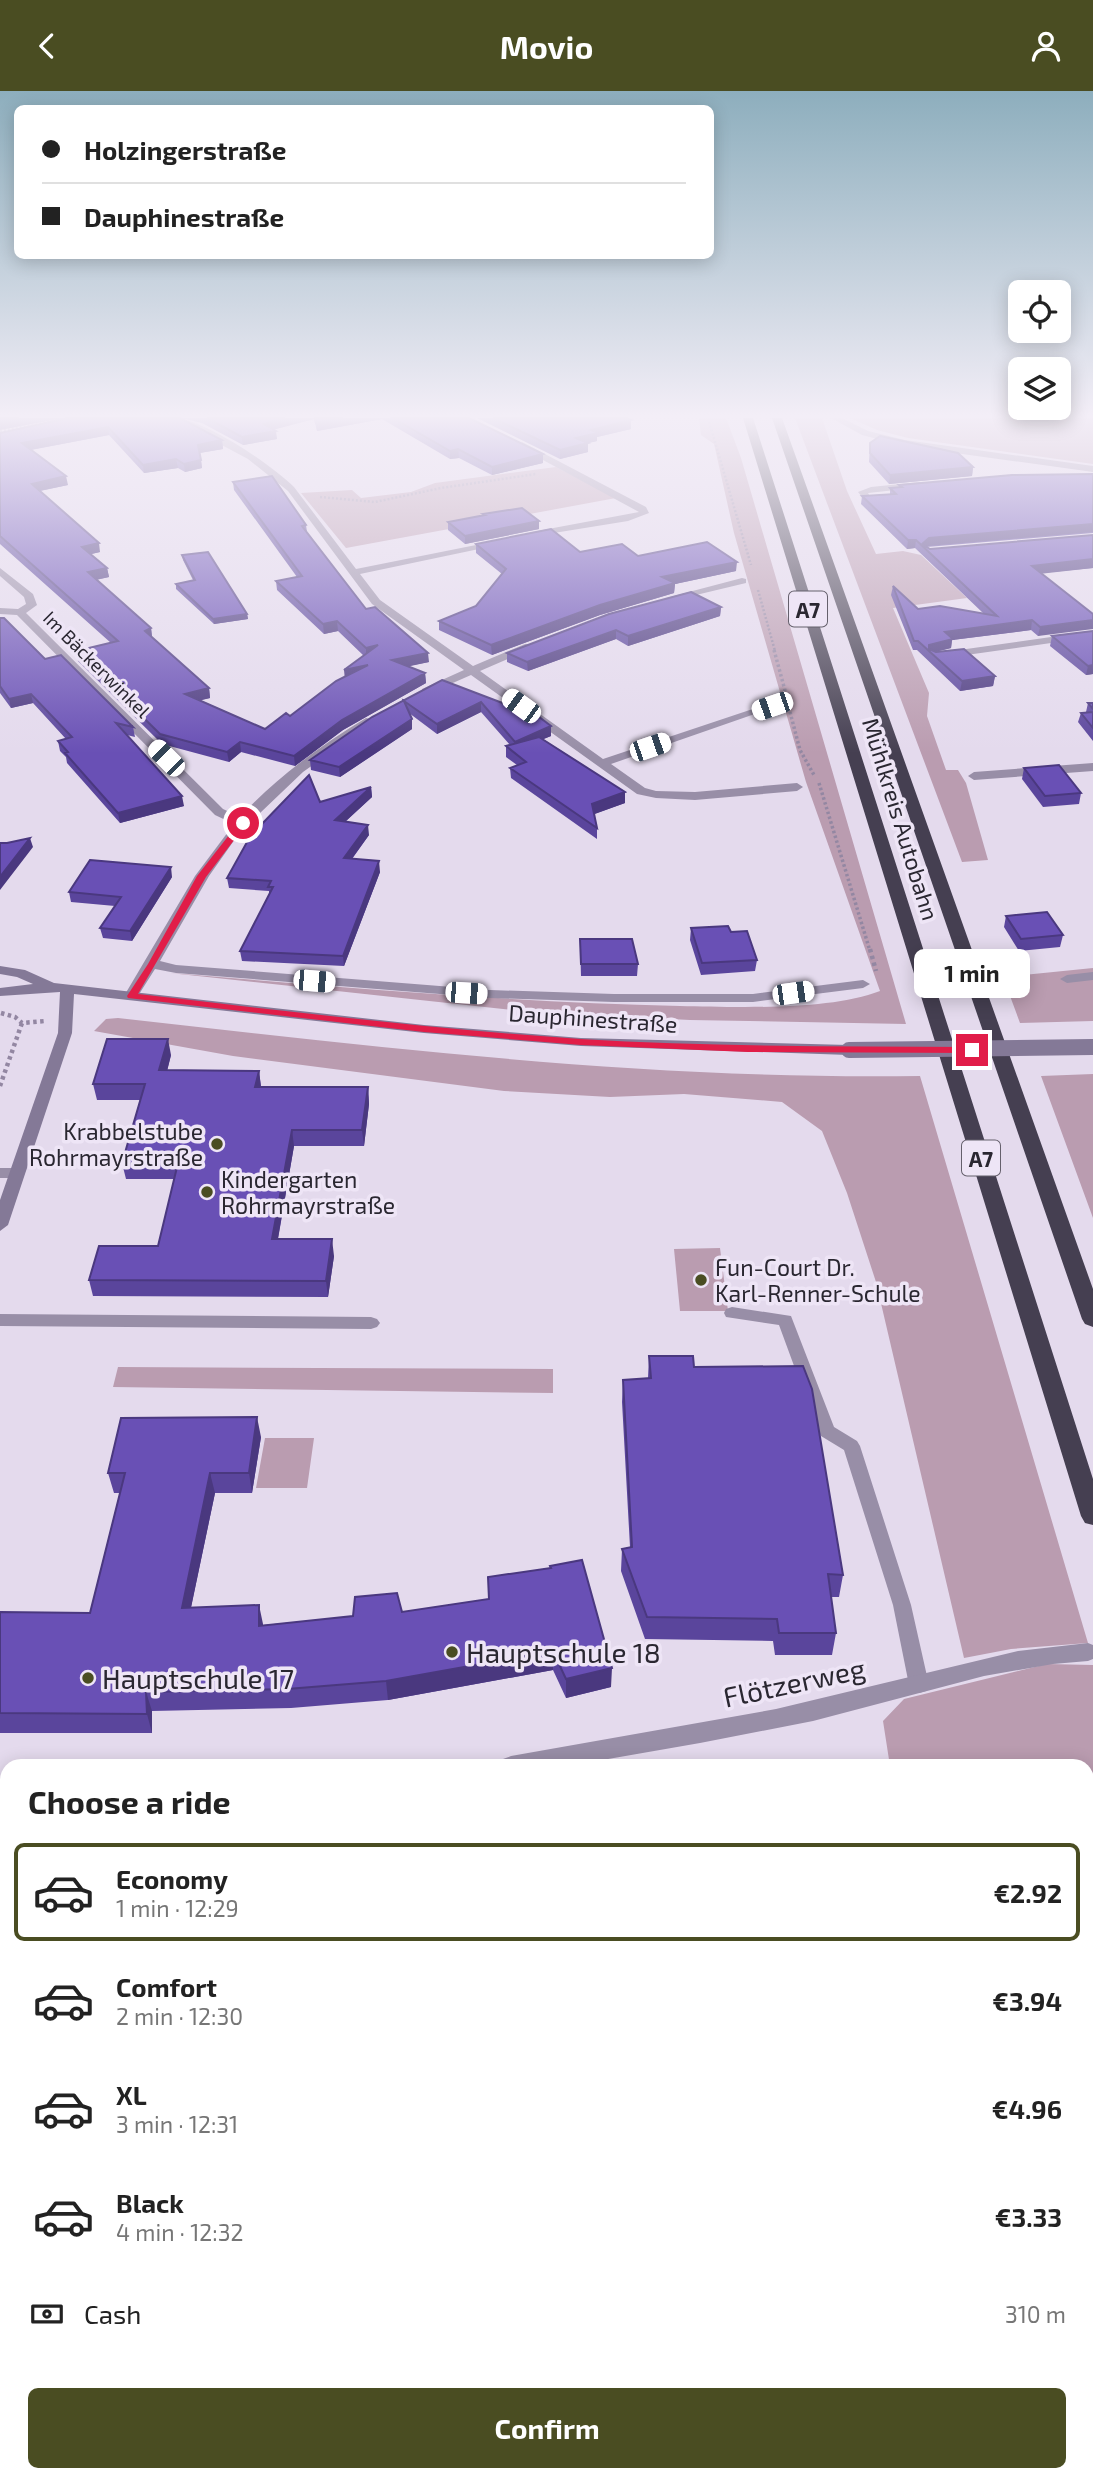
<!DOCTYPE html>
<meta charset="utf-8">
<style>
:root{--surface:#fff;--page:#f6f6f6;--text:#222;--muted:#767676;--line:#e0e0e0;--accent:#4a4d22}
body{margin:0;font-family:"Exo 2",sans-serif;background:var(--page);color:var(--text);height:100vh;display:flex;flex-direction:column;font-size:26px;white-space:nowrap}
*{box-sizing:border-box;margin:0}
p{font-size:23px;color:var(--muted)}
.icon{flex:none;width:38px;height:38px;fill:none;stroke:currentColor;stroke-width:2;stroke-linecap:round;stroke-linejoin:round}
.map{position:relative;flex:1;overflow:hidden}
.drawer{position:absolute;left:0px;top:1668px;width:1094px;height:723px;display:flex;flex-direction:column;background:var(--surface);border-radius:21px 21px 0 0;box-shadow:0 4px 18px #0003}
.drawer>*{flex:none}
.banner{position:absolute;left:14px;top:14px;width:700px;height:154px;border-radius:10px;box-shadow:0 4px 18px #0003;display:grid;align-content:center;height:154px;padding:0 28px;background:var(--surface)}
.controls{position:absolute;left:1008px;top:189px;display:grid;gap:14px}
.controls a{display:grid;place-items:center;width:63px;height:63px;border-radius:10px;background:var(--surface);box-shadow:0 4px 18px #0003;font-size:35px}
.end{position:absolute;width:32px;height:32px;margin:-16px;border:9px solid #e11d48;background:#fff;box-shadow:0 0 0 4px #fff}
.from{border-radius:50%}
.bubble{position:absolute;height:49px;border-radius:10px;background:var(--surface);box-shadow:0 4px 18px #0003;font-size:23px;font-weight:700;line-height:49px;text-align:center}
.car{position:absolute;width:21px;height:42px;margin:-21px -10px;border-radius:9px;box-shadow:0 0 5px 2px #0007;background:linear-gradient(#fff 24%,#345 0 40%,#fff 0 76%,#345 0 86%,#fff 0)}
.banner b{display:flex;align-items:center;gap:24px;height:66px;font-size:26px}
.banner b+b{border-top:2px solid var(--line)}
.banner i{width:18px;height:18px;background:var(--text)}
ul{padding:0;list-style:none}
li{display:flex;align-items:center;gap:21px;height:98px;margin:0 14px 10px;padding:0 14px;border:4px solid transparent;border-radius:10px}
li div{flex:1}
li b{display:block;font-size:26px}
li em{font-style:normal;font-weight:700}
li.selected{border-color:var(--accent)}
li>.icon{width:63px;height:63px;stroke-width:1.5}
h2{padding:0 28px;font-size:32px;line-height:84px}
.pay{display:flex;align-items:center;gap:18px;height:77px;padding:0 28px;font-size:26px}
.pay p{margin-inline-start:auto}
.primary-button{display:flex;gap:14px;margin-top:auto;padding:14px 28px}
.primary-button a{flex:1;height:80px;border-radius:10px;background:var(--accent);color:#fff;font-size:28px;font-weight:700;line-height:80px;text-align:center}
header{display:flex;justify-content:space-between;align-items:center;height:91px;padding:0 28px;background:var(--accent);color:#fff;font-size:32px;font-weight:700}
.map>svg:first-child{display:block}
.green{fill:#ba9cb0}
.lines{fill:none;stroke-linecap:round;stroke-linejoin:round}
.path-far2{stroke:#9387a2;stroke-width:2.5;stroke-dasharray:2 2;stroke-linecap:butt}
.path-far1{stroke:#9387a2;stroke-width:3.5;stroke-dasharray:2.5 2.5;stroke-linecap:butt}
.path{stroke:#9387a2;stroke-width:4.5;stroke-dasharray:3.5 3.5;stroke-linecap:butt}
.lane{fill:#988ea7;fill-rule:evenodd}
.street{fill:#988ea7;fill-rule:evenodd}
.secondary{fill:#847997;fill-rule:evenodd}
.highway{fill:#453f51;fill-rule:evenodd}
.secondary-bridge{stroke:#847997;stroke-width:16}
.wall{fill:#5a459c}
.shaded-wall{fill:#4a387f}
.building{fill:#6950b5;stroke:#4a387f;stroke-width:2}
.route{fill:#e11d48}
.poi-dot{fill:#4a4d22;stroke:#eee5f6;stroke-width:2.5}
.labels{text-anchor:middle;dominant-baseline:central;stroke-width:7;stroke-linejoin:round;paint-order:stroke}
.far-street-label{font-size:19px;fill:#2a2731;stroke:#eee5f6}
.shield{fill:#eee5f6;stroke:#65606c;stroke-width:2}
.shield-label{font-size:21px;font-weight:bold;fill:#2a2731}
.street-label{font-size:23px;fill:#2a2731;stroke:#eee5f6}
.poi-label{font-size:23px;fill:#2a2731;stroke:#eee5f6;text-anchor:start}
.near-poi-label{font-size:28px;fill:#2a2731;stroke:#eee5f6;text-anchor:start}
.near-street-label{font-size:28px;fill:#2a2731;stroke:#eee5f6}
</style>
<header><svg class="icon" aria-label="back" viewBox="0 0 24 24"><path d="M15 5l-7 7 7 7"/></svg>Movio<svg class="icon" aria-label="person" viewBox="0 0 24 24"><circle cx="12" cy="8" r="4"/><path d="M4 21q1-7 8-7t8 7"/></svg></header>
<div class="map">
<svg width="1093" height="2389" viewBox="0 0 1093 2389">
<rect width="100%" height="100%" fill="#e4daed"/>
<path class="green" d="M699,327H726L741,367L906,933L690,929L532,921L170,882C340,896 509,911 680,915C735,916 829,920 880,900L806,691L734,442L714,353L701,344Z
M795,327H822L847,400L876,463L903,460L921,464L967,507L893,517L929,602L927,625L946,679H958L966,692L988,769L962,771Z
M850,327H1093V373L908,347L877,339Z
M556,376L616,407L346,457L301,402L352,399L361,407L411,401L435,392Z
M1093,877V930L1020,932L1003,886Z
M118,927C385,957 650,989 920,985L1088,1552L1011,1558L964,1567L876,1191L847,1102L822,1040L782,1011L684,1003L610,1006L504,1000L233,965L94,940L106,928Z
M1093,983V1127L1041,985Z
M720,1157L728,1220H680L674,1158Z
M118,1276L553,1278V1302L113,1296Z
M265,1347H314L307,1397H256Z
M1047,1573L1093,1574V2389H1006V2384H1087V1675H890L883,1630L904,1608Z"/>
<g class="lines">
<path class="path-far2" d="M708,327L751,474
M0,340L70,327
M320,406L375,411L441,397L536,383
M758,499L775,560"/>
<path class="path-far1" d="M774,559L786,603
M790,621L800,659L814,684
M819,692L870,860"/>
<path class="path" d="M870,858L876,880
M1,922L15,926L22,932L45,930
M0,995L22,932"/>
<path class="lane" d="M0,1077H18L25,1082L18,1087H0Z
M732,1216L791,1225L834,1336L857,1350L860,1355L911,1514L929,1594L926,1600L919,1602L912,1600L909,1594L893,1514L844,1359L821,1345L818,1340L779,1234L726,1226L724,1222L726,1218Z"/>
<path class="street" d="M171,327C204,327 270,373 294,396L356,478L501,449V453L498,454L360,483L380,509L473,575L525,553H533V557L480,580L603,668L768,613L778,615L611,673L645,697L656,700L695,701L797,692L803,696L797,700L695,709L656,707L637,703L471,584L430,602H422V598L464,579L372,513L288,400L248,368Z
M831,327H842L868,340L905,349L1093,375V381L905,355L862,344Z
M522,351L646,416L649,422L628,430L529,446V442L532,441L639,421L519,356Z
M920,391L923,392V396L868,402L872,409L867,412L858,401L871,396Z
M0,477L33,503L37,514L26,522L223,718L240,726C277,686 320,655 366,627L376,629L303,681L240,741L209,785L160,870L176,874L490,899L614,903H753L863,889L870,893L863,897L753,911H614L490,907L176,882L155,878L136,908H126L124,905L195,785L234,733L215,724L17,524L0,523V517L18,518L26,513L24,506L0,485Z
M742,487L746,488V492L671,510L666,507Z
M1093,540V546L945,567L940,564L945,561Z
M1093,672V680L974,689L968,685L974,681Z
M1093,881V889L1067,892L1060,888L1067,884Z
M0,1223L371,1226L377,1228L380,1232L377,1236L371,1238L0,1235Z
M1088,1552L1093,1554V1568L1088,1570L1053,1573L984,1585L813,1630L700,1652L568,1675H500L503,1668L511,1665L776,1618L1018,1560Z
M7,1754V1776L0,1778V1756Z"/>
<path class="secondary" d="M0,875L25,879L54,892L424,934L581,947L849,954L857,959L849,964L581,955L424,942L74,903L72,942L8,1134L0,1140V1109L58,942L60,901L0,905V897L33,893L17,886L0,883Z"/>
<path class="highway" d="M743,327H753L1093,1388V1434L1085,1432L1081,1425Z
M772,327H782L1093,1198V1236L1085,1233L1082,1228Z"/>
<path class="secondary-bridge" d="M849,959L1092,956"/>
</g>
<path class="wall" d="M68,327L222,349L223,358L200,362L202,377L185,381L178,377L144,382L109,344L31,359L68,394L40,400L100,461L91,463L107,477L109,486L96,489L151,537L152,546L209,597L210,607L200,609L265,638L290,625L345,586L364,565L338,540L324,543L277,499L276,490L297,486L234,399L233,391L306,434L307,441L366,518L429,571L408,575L425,582L426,592L343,639L295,675L241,661L229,671L162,653L78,570L76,560L111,552L0,453V342Z
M181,327H469L543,372L492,384L459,367L450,368L382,328L317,340L314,328L274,338L277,348L243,354L202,332Z
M477,327H628L631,338L597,346V350L588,352V361L560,368Z
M870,352L973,376L972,385L889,393L869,371Z
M1093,383V442L927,456L930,458L1093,444V477L1041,482L1093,523L1038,545L1031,539L952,549L951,557L935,561L995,585L993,595L960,600L917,559H913L891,504L893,495L918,518L983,522L915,457L907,458L861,413L862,405L890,403V397L899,396V394Z
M483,423L539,438L465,453L448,439V431L483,425Z
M476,453L638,465L736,480L675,493L674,502L600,524L492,564L439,539V530L476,515L502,483L476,462Z
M182,464L247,523L248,528L214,533L176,498V493L193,489L183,469Z
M721,516L720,525L628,555L616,548L528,580L507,571V562Z
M0,527L45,568L133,636L135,646L127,644L184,715L120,732L67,672L66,666L60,660L58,650L66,648L33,612L11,617L0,602Z
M1093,540V583L1086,584L1050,555L1052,545Z
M442,589L551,635V645L543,648L625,701V712L594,723L597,737V748L511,687L510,677L517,674L506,666V655L510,654L481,621L437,643L409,622L412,628V638L340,686L311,679L310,669Z
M1088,612H1093V650L1078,631L1081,622L1086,621Z
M1024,677L1081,702L1079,713L1043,716L1022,688Z
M371,696L372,706L345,731L369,744L352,768L380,781L344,875L242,870L240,860L269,804V800L229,797L227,787L259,736L320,711Z
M172,786L132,850L103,847L100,837L115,815L71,811L69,801Z
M1006,825L1063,844L1060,856L1019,860L1004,836Z
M691,837L731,841L757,869L755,880L701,884L690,849Z
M580,848L638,873L637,885H581Z
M171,964L167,980H259L261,996H368L369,1013L364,1055H294L278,1148L334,1165L328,1206L93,1205L89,1189L158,1155L174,1088H126L122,1072L140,1009H97L93,993Z
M649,1265L694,1276L843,1484L839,1506H831L836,1542L832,1564H775L773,1550L645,1548L621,1480L622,1458L630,1456L622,1311L623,1289L648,1287Z
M261,1346L252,1402H215L191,1516L263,1534L402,1521L489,1509L488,1486L611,1596L566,1607L553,1579L388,1609L291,1617L152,1620V1642H0V1521L90,1522L120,1402H114L108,1382Z
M7,2085V2149H5L0,2141V2087Z"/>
<path class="shaded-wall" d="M19,327H63L0,339V331Z
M285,327H314V328L265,341L264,333Z
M343,327H382V328L317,340L316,332Z
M631,329V338L597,346V350L576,355V347L591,339Z
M108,336L109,344L24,360L22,352Z
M276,340L277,348L243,354L242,346Z
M222,349L223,358L199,362L198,354Z
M588,352V361L560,368V359Z
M458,358L459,367L450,368V360Z
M543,363V372L492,384V376Z
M176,368L178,377L144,382L143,374Z
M201,369L202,377L185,381L184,373Z
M973,376L972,385L889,393L890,384Z
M66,385L68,394L34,401L32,393Z
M539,430V438L465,453V445Z
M1093,433V441L928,455L925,458L922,453L929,447Z
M908,449H916L915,457L907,458Z
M99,452L100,461L83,465L82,456Z
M1093,468V477L1030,484L1032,475Z
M737,471L736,480L675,493L674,502L600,524L492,564L491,554L662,486Z
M107,477L109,486L90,490L88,481Z
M721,516L720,525L628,555V545Z
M247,523L248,528L214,533L213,528Z
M1032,529L1031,539L952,549L951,557L931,562L928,560L929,554L945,541Z
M1093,529V538L1038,545L1040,536Z
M337,530L338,540L324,543L323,533Z
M151,537L152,546L145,540Z
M616,539V548L528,580L527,571Z
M378,554L366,567V557Z
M428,562L429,571L392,579V569Z
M368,574L345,589L344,579Z
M1093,574V583L1086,584L1088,575Z
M425,582L426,592L343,639L295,675L294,665L342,629Z
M995,585L993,595L960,600L962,590Z
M209,597L210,607L186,613L185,603Z
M31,603L33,612L11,617L9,608Z
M481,611V621L437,643V633Z
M412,628V638L340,686L339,676Z
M551,635V645L515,660V651Z
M240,651L241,661L229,671L227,661Z
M371,696L372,706L336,739L335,729Z
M625,701V712L592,724V713Z
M182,705L184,715L120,732L118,722Z
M368,734L369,744L345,777L344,767Z
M30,747L33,756L0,799V786Z
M379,770L380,781L344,875L343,865Z
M171,776L172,786L132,850L130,840Z
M168,948L171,964L163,996L159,979Z
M259,980L261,996H255Z
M368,996L369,1013L364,1055L362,1039Z
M292,1039L294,1055L275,1164L272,1148Z
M332,1148L334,1165L328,1206L326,1190Z
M257,1326L261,1346L252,1402L249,1382Z
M210,1382L215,1402L187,1536L182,1517Z
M259,1514L263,1533V1554L259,1535Z
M553,1560V1579L388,1609L386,1590Z
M612,1577L611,1596L566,1607V1588Z
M146,1601L152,1620V1642L147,1623Z"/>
<path class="building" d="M0,327H19L0,331Z
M68,327H180L222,349L198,354L201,369L184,373L176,368L143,374L108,336L22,352L66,385L32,393L99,452L82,456L107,477L88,481L151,537L145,540L209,597L185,603L265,638L286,622L290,625L336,590L368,574L344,579L378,554L366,557L337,530L323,533L276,490L302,485L233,391L272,385L306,434L302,435L366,518L375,516L428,562L392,569L425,582L342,629L294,665L240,651L227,661L160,643L76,560L118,550L0,445V342Z
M207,327H285L264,333L276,340L242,346Z
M315,327H343L316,332Z
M393,327H469L543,363L492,376L458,358L450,360Z
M493,327H626L631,329L591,339L598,342L576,347L588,352L560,359Z
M880,345L958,362L973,376L890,384L870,362V352Z
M1093,383V433L929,447L922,453L930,458L1093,444V468L1032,475L1093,523V529L1040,536L1032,529L945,541L953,548L929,554V558L936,561L964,558L995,585L962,590L918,550H914L893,495L918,518L940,515L997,525L916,449H908L862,405L896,403L890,397L902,396L899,394L1012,384Z
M522,417L539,430L465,445L448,431L485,424L483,423Z
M551,438L580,461L622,453L638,465L707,451L737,471L662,486L675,492L600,514L491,554L439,530L476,515L506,478L476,453Z
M208,461L247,523L213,528L176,493L195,489L182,464Z
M691,501L721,516L628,545L616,539L527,571L507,562L609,523Z
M0,527H4L45,568L61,564L133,636L116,632L182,705L118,722L65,662L68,661L58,650L72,646L31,603L9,608L0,595Z
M1093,540V574L1088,575L1052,545Z
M442,589L539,626L551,635L515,651L481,611L437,633L404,610L412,628L339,676L310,669L372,626Z
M1088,612H1093V618Z
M1093,621V637L1081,622Z
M539,646L625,701L592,713L597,737L510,677L526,671L506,655Z
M1059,674L1081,702L1045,705L1024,677Z
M309,684L320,711L371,696L335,729L368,734L344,767L379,770L343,865L240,860L273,796H268L271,790L227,787L256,735L259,736Z
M30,747L0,786V752H7Z
M90,769L171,776L130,840L100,837L121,806L69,801Z
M1047,821L1063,844L1021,848L1006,825Z
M728,835L731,841L747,840L757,869L702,872L691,837Z
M580,848H632L638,873H581Z
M107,948H168L159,979L259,980L255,996H368L362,1039H292L272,1148H332L326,1190L89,1189L99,1155H158L178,1072H122L145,993H93Z
M649,1265H693L694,1276L803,1275L812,1298L843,1484L828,1483L836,1542H779L777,1528L647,1526L622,1458L632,1456L623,1289L651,1287Z
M257,1326L249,1382H210L182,1517L259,1514V1535L353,1525L355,1506L397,1502L402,1521L489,1508L488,1486L551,1477L550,1475L582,1469L612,1577L566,1588L553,1560L386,1590L287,1598L146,1601L147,1623L0,1622V1521L90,1522L125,1382H108L121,1327Z
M7,2085V2134L0,2135V2087Z"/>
<linearGradient id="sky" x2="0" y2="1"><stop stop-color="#8daebd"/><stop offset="0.49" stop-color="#f3eef7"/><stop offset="1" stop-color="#f3eef7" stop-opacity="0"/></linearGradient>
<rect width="1093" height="662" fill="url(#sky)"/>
<path class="route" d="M240,730L247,732L206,786L138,903C285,920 432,938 580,948C711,956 841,955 972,956L977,959L972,962L748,961L581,954L424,941L128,907L127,905L148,873L197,785Z"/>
<g class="poi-dot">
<circle cx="217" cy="1053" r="7"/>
<circle cx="207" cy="1101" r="7"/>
<circle cx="701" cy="1189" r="7"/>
<circle cx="452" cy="1561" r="7"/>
<circle cx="88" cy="1587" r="7"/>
</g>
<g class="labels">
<g class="far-street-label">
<text transform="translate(97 573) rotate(45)">Im Bäckerwinkel</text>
</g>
<g class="shield">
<rect x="789" y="500.5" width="38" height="35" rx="5"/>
<rect x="962" y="1049.5" width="38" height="35" rx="5"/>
</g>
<g class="shield-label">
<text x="808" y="518">A7</text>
<text x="981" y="1067">A7</text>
</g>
<g class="street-label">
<text transform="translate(901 728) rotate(73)">Mühlkreis Autobahn</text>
<text transform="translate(593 927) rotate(4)">Dauphinestraße</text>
</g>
<g class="poi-label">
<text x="203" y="1040" text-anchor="end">Krabbelstube<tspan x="203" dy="26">Rohrmayrstraße</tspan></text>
<text x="221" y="1088">Kindergarten<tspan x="221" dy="26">Rohrmayrstraße</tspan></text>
<text x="715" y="1176">Fun-Court Dr.<tspan x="715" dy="26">Karl-Renner-Schule</tspan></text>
</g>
<g class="near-poi-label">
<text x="466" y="1561">Hauptschule 18</text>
<text x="102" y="1587">Hauptschule 17</text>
</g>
<g class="near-street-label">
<text transform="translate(794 1591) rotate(-12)">Flötzerweg</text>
</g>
</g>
</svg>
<div class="controls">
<a><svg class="icon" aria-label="locate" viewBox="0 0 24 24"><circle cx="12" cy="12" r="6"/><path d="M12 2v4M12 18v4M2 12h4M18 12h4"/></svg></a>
<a><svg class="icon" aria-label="layers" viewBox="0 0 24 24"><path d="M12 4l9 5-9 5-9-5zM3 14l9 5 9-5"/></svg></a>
</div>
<i class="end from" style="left:243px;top:732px"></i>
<i class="end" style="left:972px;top:959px"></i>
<div class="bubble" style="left:914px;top:858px;width:116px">1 min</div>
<i class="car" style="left:521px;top:615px;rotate:306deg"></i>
<i class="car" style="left:772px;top:615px;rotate:251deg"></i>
<i class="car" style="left:650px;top:656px;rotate:71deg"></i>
<i class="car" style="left:166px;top:667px;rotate:315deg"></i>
<i class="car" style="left:314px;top:890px;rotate:95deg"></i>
<i class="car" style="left:466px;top:902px;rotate:94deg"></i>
<i class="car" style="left:793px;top:902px;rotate:82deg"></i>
<div class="banner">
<b><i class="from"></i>Holzingerstraße</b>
<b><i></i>Dauphinestraße</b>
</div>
<section class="drawer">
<h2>Choose a ride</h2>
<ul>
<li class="selected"><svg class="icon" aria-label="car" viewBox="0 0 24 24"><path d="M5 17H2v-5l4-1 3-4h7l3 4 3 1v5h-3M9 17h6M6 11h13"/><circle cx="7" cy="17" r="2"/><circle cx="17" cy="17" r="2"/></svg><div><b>Economy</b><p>1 min · 12:29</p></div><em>€2.92</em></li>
<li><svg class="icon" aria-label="car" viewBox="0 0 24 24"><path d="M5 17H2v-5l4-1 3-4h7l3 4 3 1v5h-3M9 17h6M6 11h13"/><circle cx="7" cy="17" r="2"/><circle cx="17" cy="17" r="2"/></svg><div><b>Comfort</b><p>2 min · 12:30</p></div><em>€3.94</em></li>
<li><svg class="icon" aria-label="car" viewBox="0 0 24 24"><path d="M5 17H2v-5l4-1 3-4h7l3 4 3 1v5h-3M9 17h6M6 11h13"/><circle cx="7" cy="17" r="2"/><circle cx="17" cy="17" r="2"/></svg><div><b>XL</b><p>3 min · 12:31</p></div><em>€4.96</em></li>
<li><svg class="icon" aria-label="car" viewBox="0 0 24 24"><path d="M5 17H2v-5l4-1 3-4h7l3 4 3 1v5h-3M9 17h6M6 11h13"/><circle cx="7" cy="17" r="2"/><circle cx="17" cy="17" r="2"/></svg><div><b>Black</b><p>4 min · 12:32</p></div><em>€3.33</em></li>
</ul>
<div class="pay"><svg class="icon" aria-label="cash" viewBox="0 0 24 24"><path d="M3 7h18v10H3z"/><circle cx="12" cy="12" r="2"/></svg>Cash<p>310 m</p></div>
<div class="primary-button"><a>Confirm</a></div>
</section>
</div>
